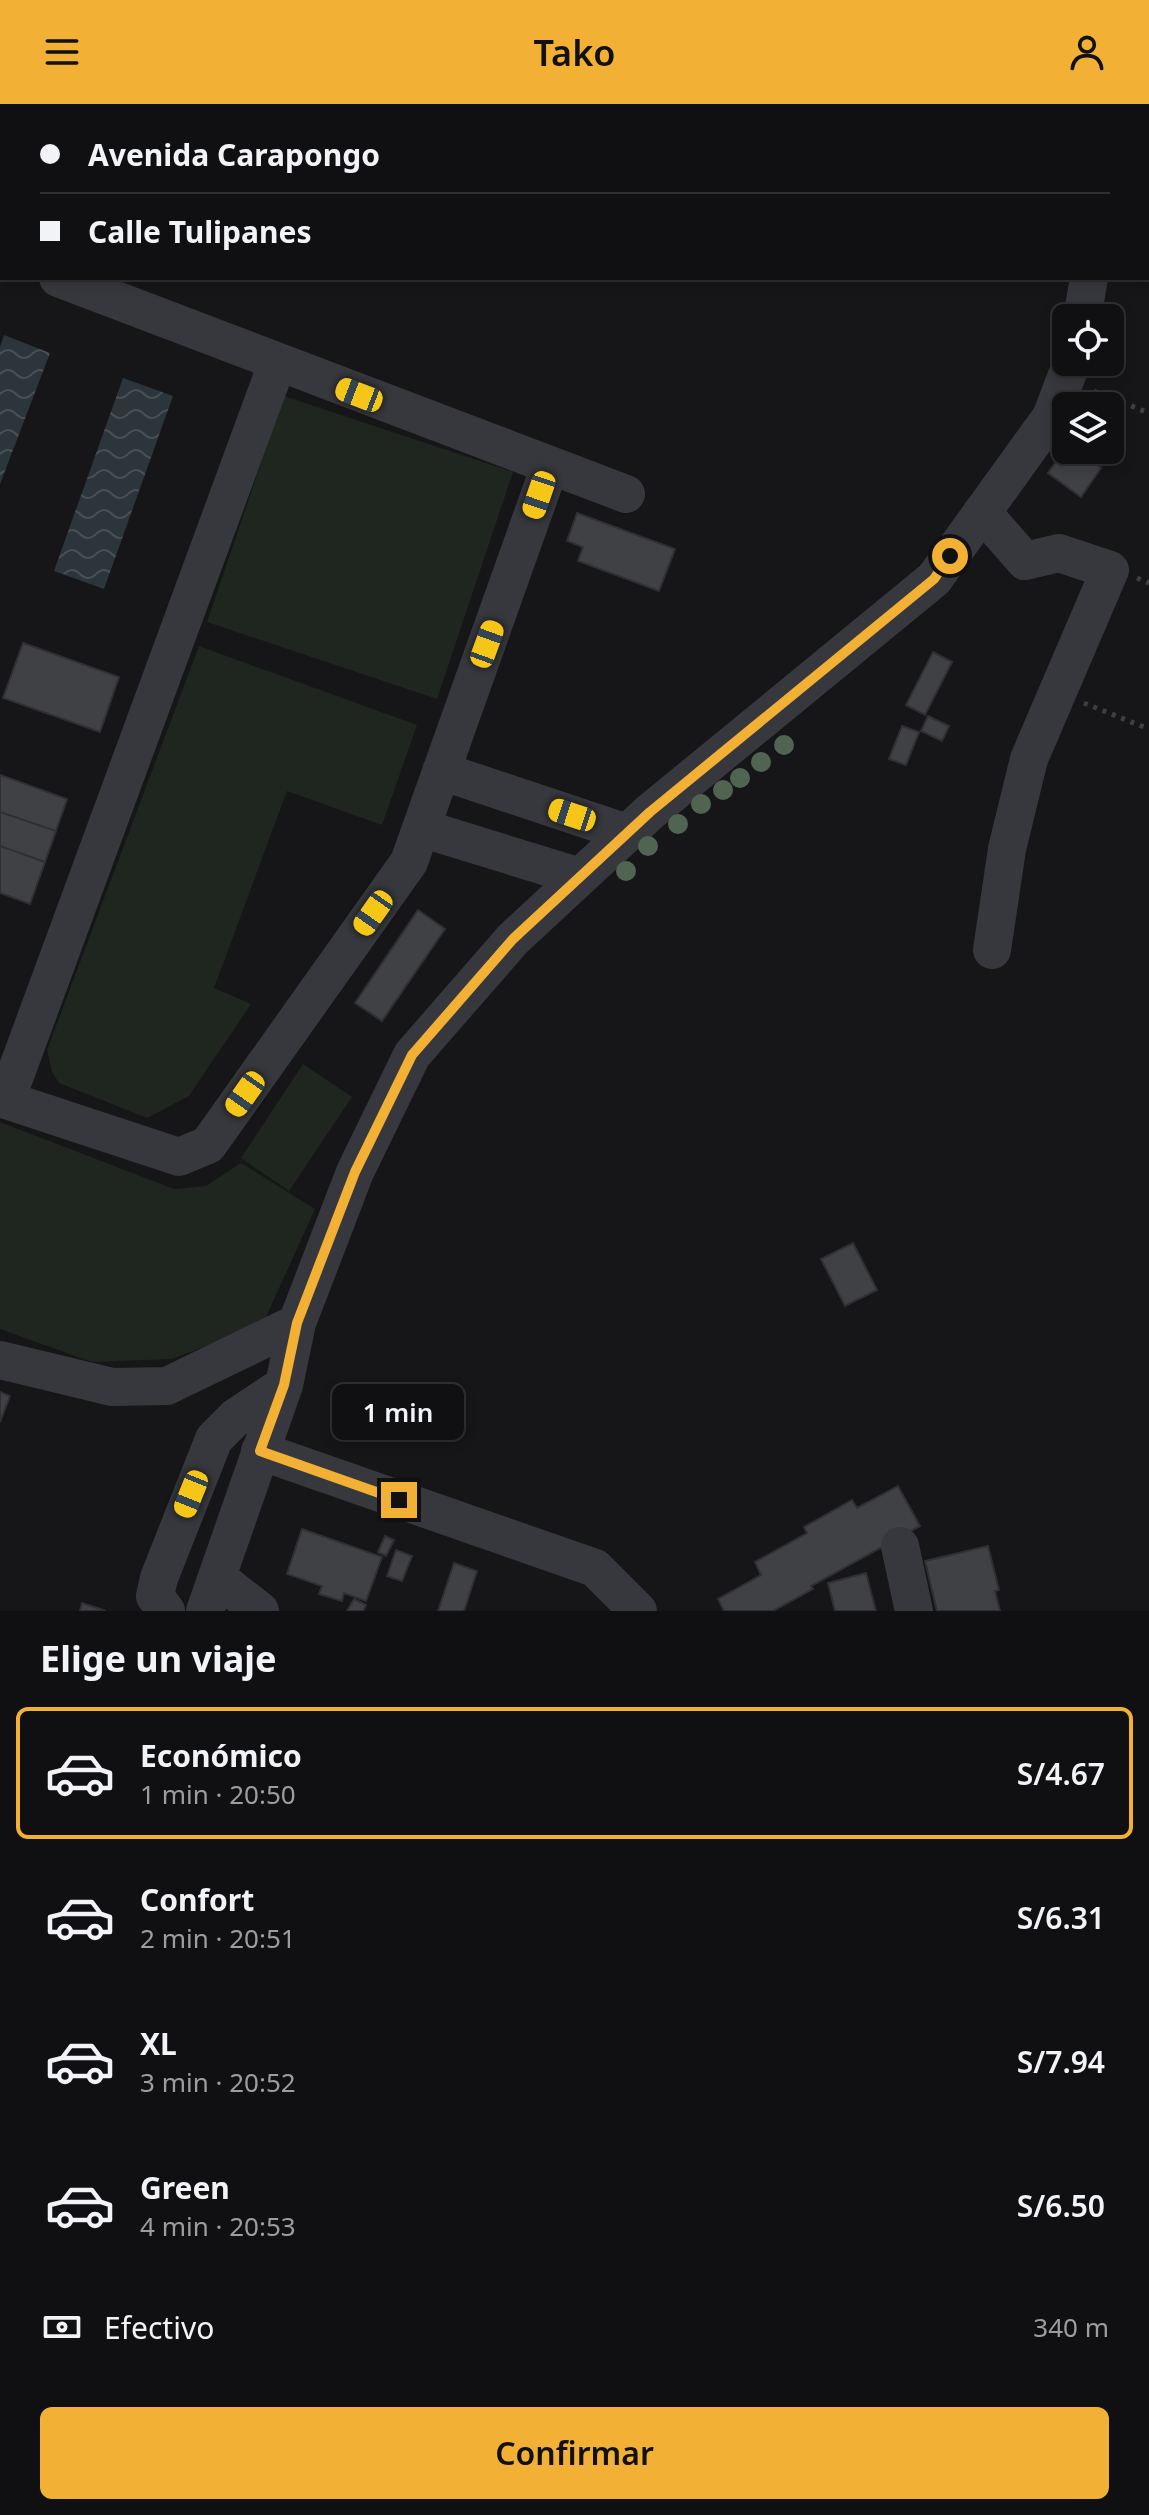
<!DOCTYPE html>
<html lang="es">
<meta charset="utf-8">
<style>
:root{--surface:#101012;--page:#1e1e20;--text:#f1f3f6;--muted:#9c9d9f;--line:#303032;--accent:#f2b134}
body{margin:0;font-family:"Noto Sans",sans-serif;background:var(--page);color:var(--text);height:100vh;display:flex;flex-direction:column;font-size:30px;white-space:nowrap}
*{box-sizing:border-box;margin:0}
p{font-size:26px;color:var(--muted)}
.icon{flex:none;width:44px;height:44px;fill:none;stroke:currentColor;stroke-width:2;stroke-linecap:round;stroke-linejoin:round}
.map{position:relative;height:1507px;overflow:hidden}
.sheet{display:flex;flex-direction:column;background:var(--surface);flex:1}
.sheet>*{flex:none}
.hud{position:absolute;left:0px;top:0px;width:1150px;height:176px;box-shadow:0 4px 12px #0003,0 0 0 2px var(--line);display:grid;align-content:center;height:176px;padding:0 40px;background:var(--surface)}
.fabs{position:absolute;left:1052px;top:200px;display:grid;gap:16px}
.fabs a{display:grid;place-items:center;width:72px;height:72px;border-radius:12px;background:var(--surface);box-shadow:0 4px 12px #0003,0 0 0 2px var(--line);font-size:40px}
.end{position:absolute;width:36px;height:36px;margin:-18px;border:10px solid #f2b134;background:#111;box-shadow:0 0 0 4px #111}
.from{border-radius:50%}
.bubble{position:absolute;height:56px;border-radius:12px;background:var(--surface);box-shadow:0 4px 12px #0003,0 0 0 2px var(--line);font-size:26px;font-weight:600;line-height:56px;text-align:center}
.car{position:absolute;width:24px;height:48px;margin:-24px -12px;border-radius:10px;box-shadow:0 0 6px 2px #0007;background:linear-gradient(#f5c518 24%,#345 0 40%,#f5c518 0 76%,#345 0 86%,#f5c518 0)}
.hud b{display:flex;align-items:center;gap:28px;height:76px;font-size:30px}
.hud b+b{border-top:2px solid var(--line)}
.hud i{width:20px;height:20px;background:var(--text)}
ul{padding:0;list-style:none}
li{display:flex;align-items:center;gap:24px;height:132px;margin:0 16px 12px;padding:0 24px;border:4px solid transparent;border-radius:12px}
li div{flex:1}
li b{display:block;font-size:30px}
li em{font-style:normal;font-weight:600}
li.on{border-color:var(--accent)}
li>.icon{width:72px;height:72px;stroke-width:1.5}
h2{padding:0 40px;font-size:36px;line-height:96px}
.pay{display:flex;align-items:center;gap:20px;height:88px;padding:0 40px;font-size:30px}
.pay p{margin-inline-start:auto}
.primary-button{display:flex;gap:16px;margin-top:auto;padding:16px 40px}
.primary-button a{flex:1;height:92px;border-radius:12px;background:var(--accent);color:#111;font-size:32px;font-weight:600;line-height:92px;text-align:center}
header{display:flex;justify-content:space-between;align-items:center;height:104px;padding:0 40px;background:var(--accent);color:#111;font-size:36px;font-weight:600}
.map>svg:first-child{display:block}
.green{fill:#1e261f}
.water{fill:url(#water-waves)}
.building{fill:#404145;stroke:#303034;stroke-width:2}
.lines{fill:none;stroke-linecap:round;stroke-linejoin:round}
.path{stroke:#3d3f44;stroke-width:5;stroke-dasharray:4 6;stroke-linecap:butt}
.minor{stroke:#37383d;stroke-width:38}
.tree{fill:#506452}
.route{stroke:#f2b134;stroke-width:10}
</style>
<header><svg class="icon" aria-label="menu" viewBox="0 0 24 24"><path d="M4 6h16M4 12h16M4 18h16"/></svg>Tako<svg class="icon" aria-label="person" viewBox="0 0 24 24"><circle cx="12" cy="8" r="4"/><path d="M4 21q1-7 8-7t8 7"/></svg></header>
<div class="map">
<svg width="1149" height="1507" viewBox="0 0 1149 1507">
<defs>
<pattern id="water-waves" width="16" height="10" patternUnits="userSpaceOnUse" patternTransform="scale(2)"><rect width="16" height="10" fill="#2c353c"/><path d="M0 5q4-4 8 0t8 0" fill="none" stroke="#485056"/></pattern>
</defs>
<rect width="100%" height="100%" fill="#161618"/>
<path class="green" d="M284,292L513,368L437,595L207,518Z
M199,542L417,621L382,721L287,687L214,884L251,900L189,992L147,1014L59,979L52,968L47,946Z
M303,960L352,993L289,1087L241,1054Z
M0,1018L174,1085L206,1082L241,1059L315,1105L266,1213L232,1232L172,1255L92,1258L0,1225Z"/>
<path class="water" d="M4,231L50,249L0,380V243Z
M123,274L173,292L104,485L54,467Z"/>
<path class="building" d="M1066,344L1077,346L1101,364L1081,393L1048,369Z
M577,409L675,445L659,487L578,457L583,443L567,437Z
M23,539L119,573L100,628L3,594Z
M933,548L952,558L925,611L906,601Z
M928,612L949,622L942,637L921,627Z
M902,622L919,628L906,661L889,655Z
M0,671L67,695L56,727L0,708Z
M0,708L56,727L45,758L0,742Z
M0,742L45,758L30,800L0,789Z
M418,806L445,825L382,917L355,899Z
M853,1139L877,1186L845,1202L821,1155Z
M0,1288L10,1292L0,1318Z
M898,1382L920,1422L811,1482L813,1485L773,1507H724L718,1495L761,1471L755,1458L807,1429L804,1423L852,1396L857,1404Z
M302,1425L382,1453L366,1497L344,1489L342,1497L319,1490L322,1482L287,1470Z
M385,1432L394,1436L386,1452L378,1448Z
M988,1442L999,1486L995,1487L1000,1507H937L925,1457Z
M396,1446L412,1452L402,1477L387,1472Z
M454,1459L477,1467L464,1507H438Z
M866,1469L876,1507H835L828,1479Z
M354,1495L366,1501L363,1507H347Z
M82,1499L106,1507H80Z"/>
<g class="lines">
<path class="path" d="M1094,287L1149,309
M1137,474L1149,479
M1084,599L1149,625"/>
<path class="minor" d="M1061,0L1062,2
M14,2V0
M0,44L2,37
M0,151L2,152
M58,174L626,390
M1082,214L1089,174
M982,408L1025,457L1059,449L1110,466L1029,655L1007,745L992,846
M441,667L627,729
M421,724L580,773
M0,994L179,1053L208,1041L409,758L550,362
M6,996L277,260
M0,1256L112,1283L167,1282L297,1219
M260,1347L595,1464L638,1507
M900,1442L914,1507
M218,1474L260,1507
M166,1507L155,1492L159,1474L214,1335L236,1313L284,1281
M205,1507L284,1281L297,1219L355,1068L412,951L513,835L650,708L934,475L1051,313L1072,258"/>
</g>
<g class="tree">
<circle cx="784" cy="641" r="10"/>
<circle cx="761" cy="658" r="10"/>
<circle cx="740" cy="674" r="10"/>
<circle cx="723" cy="686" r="10"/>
<circle cx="701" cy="700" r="10"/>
<circle cx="678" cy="720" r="10"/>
<circle cx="648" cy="742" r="10"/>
<circle cx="626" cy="767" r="10"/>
</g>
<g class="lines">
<path class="route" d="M399,1396L260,1347L284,1281L297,1219L355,1068L412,951L513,835L650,708L934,475L950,452"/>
</g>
</svg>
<div class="fabs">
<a><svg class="icon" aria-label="locate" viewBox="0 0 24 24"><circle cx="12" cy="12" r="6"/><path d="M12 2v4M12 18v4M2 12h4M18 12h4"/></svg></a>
<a><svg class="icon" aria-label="layers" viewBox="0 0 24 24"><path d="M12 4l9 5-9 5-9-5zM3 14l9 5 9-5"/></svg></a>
</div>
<i class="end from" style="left:950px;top:452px"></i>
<i class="end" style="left:399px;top:1396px"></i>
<div class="bubble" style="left:332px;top:1280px;width:132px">1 min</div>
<i class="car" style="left:359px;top:291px;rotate:291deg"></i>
<i class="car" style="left:539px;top:391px;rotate:199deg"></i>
<i class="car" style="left:487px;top:540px;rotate:20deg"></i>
<i class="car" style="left:572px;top:711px;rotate:288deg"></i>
<i class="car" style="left:373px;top:809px;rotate:215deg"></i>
<i class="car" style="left:245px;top:990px;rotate:215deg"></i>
<i class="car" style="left:191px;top:1390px;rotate:202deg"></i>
<div class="hud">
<b><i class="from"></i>Avenida Carapongo</b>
<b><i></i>Calle Tulipanes</b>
</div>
</div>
<section class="sheet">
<h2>Elige un viaje</h2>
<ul>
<li class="on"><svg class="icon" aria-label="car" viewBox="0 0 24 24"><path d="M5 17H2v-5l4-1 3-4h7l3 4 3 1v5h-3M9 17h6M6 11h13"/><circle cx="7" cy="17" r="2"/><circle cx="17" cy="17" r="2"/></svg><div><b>Económico</b><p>1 min · 20:50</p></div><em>S/4.67</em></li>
<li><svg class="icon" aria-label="car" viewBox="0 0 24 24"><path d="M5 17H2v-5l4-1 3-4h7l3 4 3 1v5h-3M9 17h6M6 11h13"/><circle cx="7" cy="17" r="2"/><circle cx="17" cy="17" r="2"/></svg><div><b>Confort</b><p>2 min · 20:51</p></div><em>S/6.31</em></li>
<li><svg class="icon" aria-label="car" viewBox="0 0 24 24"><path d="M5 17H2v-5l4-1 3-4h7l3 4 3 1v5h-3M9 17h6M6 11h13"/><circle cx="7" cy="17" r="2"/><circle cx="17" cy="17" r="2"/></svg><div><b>XL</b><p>3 min · 20:52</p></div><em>S/7.94</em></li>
<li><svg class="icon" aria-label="car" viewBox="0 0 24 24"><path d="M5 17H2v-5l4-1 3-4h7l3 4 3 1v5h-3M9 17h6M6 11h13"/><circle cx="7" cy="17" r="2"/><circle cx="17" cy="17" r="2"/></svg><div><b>Green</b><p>4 min · 20:53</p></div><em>S/6.50</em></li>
</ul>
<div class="pay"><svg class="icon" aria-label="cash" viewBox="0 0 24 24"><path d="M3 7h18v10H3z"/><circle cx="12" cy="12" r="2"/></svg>Efectivo<p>340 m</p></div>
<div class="primary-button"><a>Confirmar</a></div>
</section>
